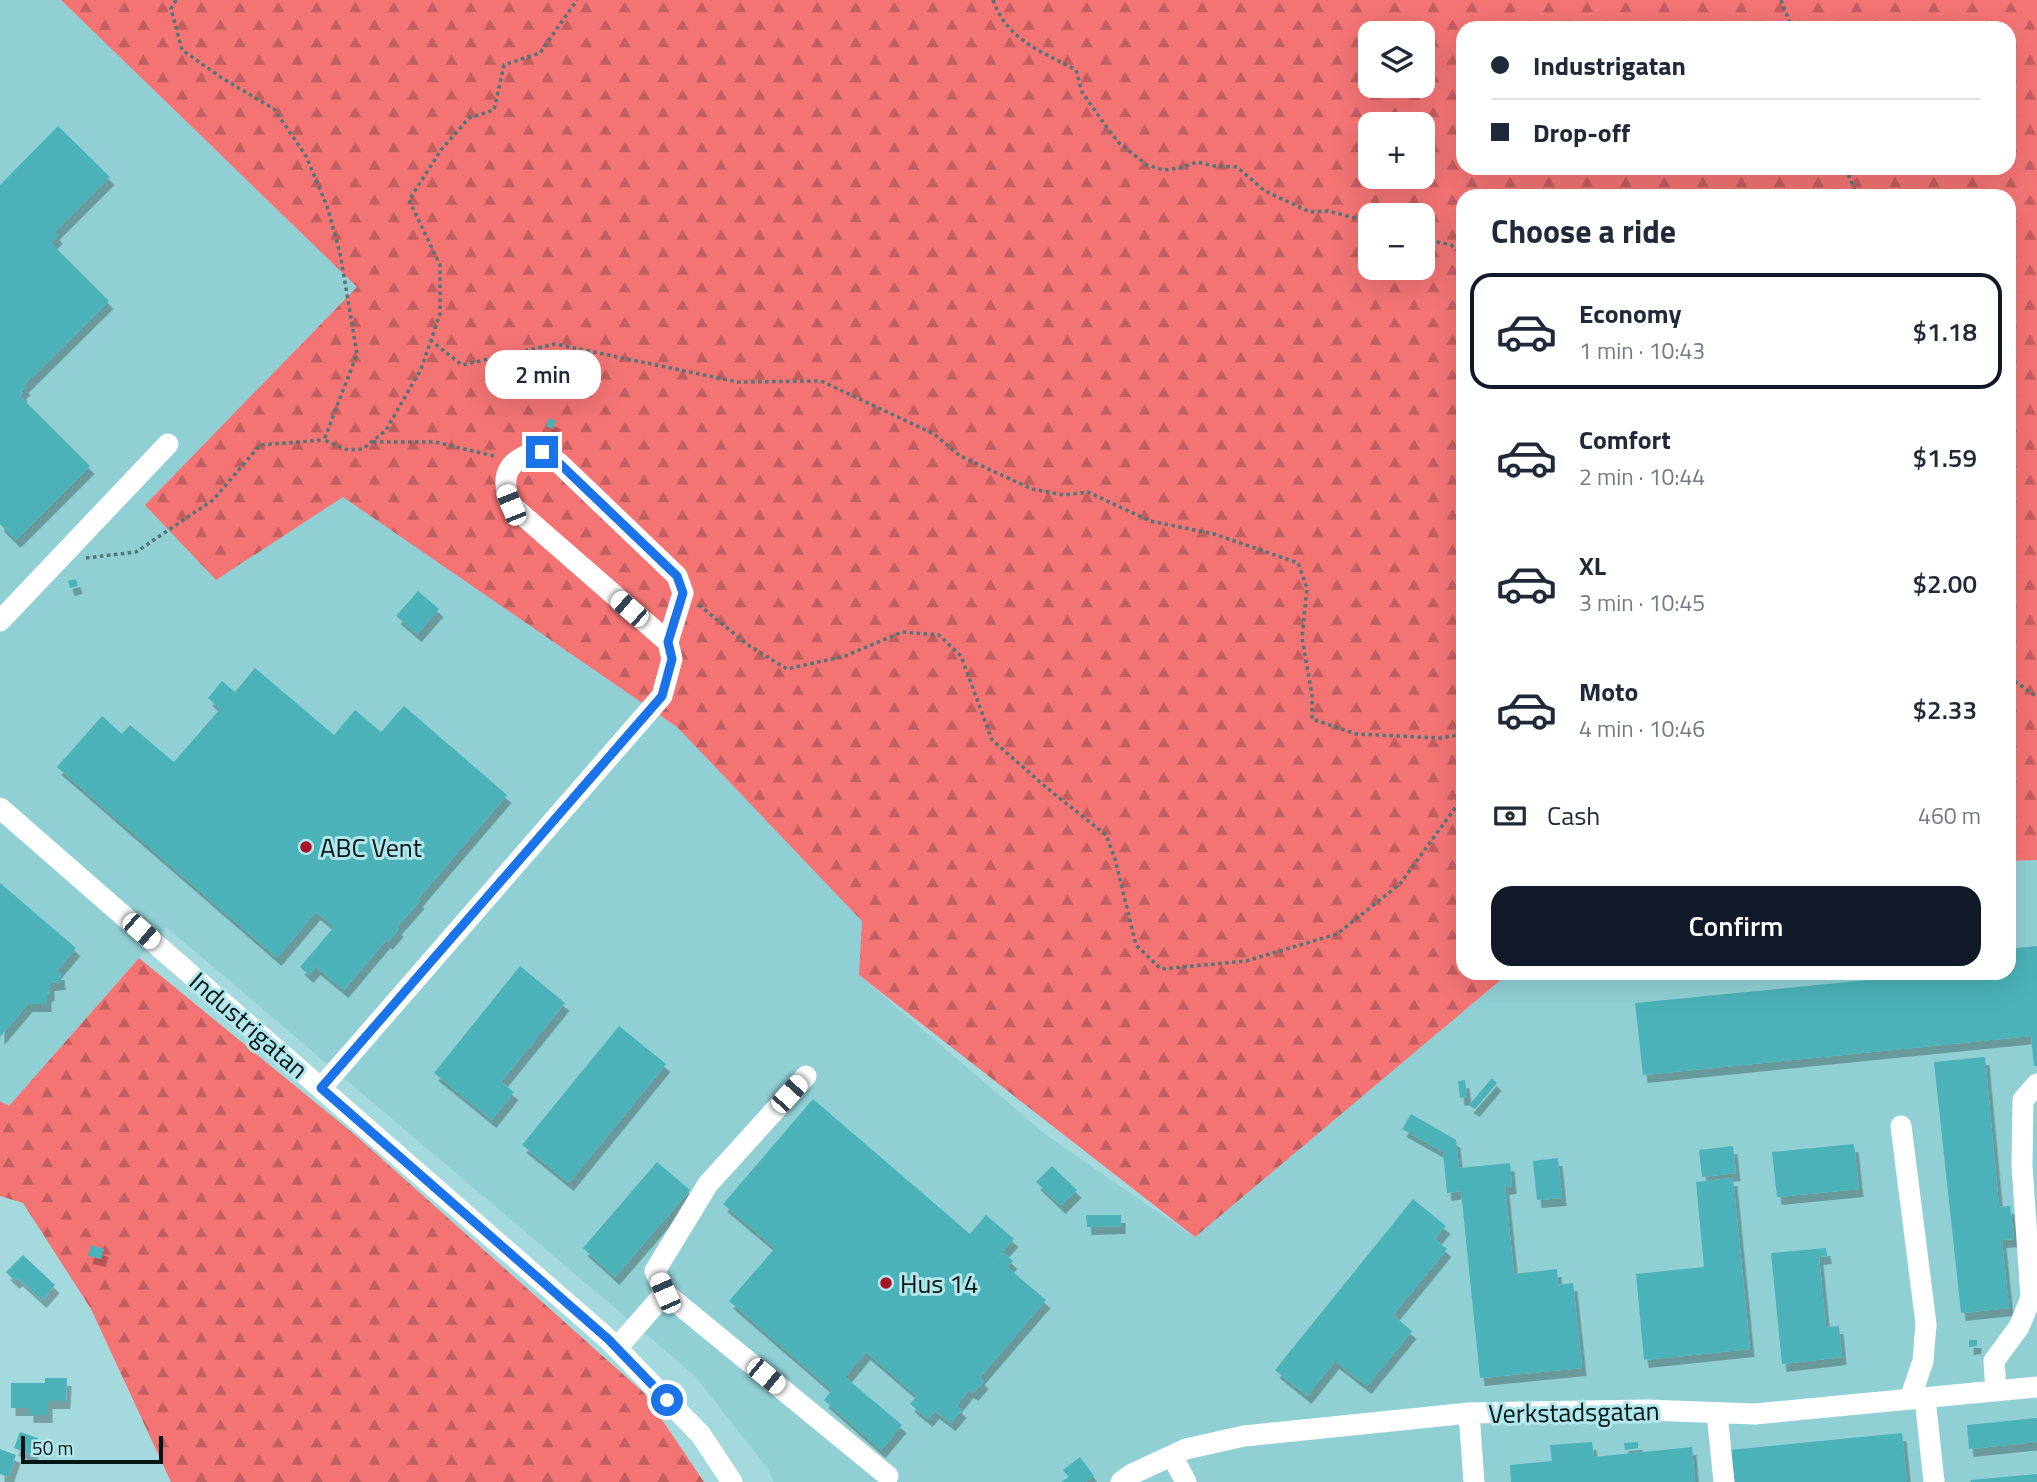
<!DOCTYPE html>
<meta charset="utf-8">
<style>
:root{--surface:#fff;--page:#f2f2f3;--text:#1f2937;--muted:#747a83;--line:#e0e1e3;--accent:#111827}
body{margin:0;font-family:"Titillium Web",sans-serif;background:var(--page);color:var(--text);height:100vh;display:flex;flex-direction:column;font-size:26px;white-space:nowrap}
*{box-sizing:border-box;margin:0}
p{font-size:23px;color:var(--muted)}
.icon{flex:none;width:38px;height:38px;fill:none;stroke:currentColor;stroke-width:2;stroke-linecap:round;stroke-linejoin:round}
.map{position:relative;flex:1;overflow:hidden}
.drawer{position:absolute;left:1456px;top:189px;width:560px;height:791px;display:flex;flex-direction:column;background:var(--surface);border-radius:21px;box-shadow:0 7px 28px #0002}
.drawer>*{flex:none}
.top-card{position:absolute;left:1456px;top:21px;width:560px;height:154px;border-radius:21px;box-shadow:0 7px 28px #0002;display:grid;align-content:center;height:154px;padding:0 35px;background:var(--surface)}
.fabs{position:absolute;left:1358px;top:21px;display:grid;gap:14px}
.fabs a{display:grid;place-items:center;width:77px;height:77px;border-radius:14px;background:var(--surface);box-shadow:0 7px 28px #0002;font-size:35px}
.scale{position:absolute;left:21px;bottom:18px;width:142px;box-sizing:border-box;padding-left:7px;border:4px solid #021617;border-top:0;font-size:19px;line-height:24px;white-space:nowrap;color:#021617;-webkit-text-stroke:5px #b1e6eb;paint-order:stroke}
.end{position:absolute;width:32px;height:32px;margin:-16px;border:9px solid #1a73e8;background:#fff;box-shadow:0 0 0 4px #fff}
.from{border-radius:50%}
.bubble{position:absolute;height:49px;border-radius:21px;background:var(--surface);box-shadow:0 7px 28px #0002;font-size:23px;font-weight:600;line-height:49px;text-align:center}
.car{position:absolute;width:21px;height:42px;margin:-21px -10px;border-radius:9px;box-shadow:0 0 5px 2px #0007;background:linear-gradient(#fff 24%,#345 0 40%,#fff 0 76%,#345 0 86%,#fff 0)}
.top-card b{display:flex;align-items:center;gap:24px;height:66px;font-size:26px}
.top-card b+b{border-top:2px solid var(--line)}
.top-card i{width:18px;height:18px;background:var(--text)}
ul{padding:0;list-style:none}
li{display:flex;align-items:center;gap:21px;height:116px;margin:0 14px 10px;padding:0 21px;border:4px solid transparent;border-radius:21px}
li div{flex:1}
li b{display:block;font-size:26px}
li em{font-style:normal;font-weight:600}
li.selected{border-color:var(--accent)}
li>.icon{width:63px;height:63px;stroke-width:1.5}
h2{padding:0 35px;font-size:32px;line-height:84px}
.pay{display:flex;align-items:center;gap:18px;height:77px;padding:0 35px;font-size:26px}
.pay p{margin-inline-start:auto}
.button{display:flex;gap:14px;margin-top:auto;padding:14px 35px}
.button a{flex:1;height:80px;border-radius:21px;background:var(--accent);color:#fff;font-size:28px;font-weight:600;line-height:80px;text-align:center}
.map>svg:first-child{display:block}
.built{fill:#90d0d5}
.forest{fill:url(#forest-firs);fill-rule:evenodd}
.building{fill:#4cb2ba;filter:url(#shadow)}
.lines{fill:none;stroke-linecap:round;stroke-linejoin:round}
.path{stroke:#527678;stroke-width:3.5;stroke-dasharray:3.5 3.5;stroke-linecap:butt}
.minor{stroke:#fff;stroke-width:21}
.route{stroke:#1a73e8;stroke-width:9}
.poi-dot{fill:#a91328;stroke:#b1e6eb;stroke-width:2.5}
.labels{text-anchor:middle;dominant-baseline:central;stroke-width:6;stroke-linejoin:round;paint-order:stroke}
.poi-label{font-size:26px;fill:#021617;stroke:#b1e6eb;text-anchor:start}
.street-label{font-size:26px;fill:#021617;stroke:#b1e6eb}
</style>
<div class="map">
<svg width="2037" height="1482" viewBox="0 0 2037 1482">
<defs>
<pattern id="forest-firs" width="22" height="20" patternUnits="userSpaceOnUse" patternTransform="scale(1.75)"><rect width="22" height="20" fill="#f47474"/><path d="M5 1l3.5 6h-7zM16 11l3.5 6h-7z" fill="#c35e5e"/></pattern>
<filter id="shadow"><feDropShadow dx="4.5" dy="8" stdDeviation="0" flood-color="#0004"/></filter>
</defs>
<rect width="100%" height="100%" fill="#a4d9dd"/>
<path class="built" d="M0,0H61L357,287L146,505L217,579L343,496L677,727L863,921L859,975L1046,1135L1194,1237L1509,973H2009V861L2037,860V1482H774L768,1469L694,1375L166,927L9,1106L0,1101Z"/>
<path class="forest" d="M61,0H2037V860L2009,861V196H1463V973H1509L1195,1237L859,975L862,921L677,727L343,497L216,580L145,505L357,287ZM1463,28H2009V168H1463ZM1370,33H1423V86H1370ZM1370,124H1423V177H1370ZM1370,215H1423V268H1370Z
M139,958L354,1134L644,1393L704,1482H171L91,1309L23,1203L0,1196V1101L9,1106Z"/>
<path class="building" d="M58,126L110,177L55,232L58,236L51,243L109,301L24,385L26,387L21,392L23,393L20,396L90,466L16,540L0,524V185Z
M549,418L556,421L553,429L546,426Z
M76,579L78,586L70,588L68,581Z
M418,591L439,609L417,634L396,616Z
M255,668L334,735L355,710L381,732L404,706L507,795L418,899L420,901L397,927L399,929L388,942L386,940L344,990L316,967L309,975L300,967L334,927L316,912L277,958L57,767L102,716L122,734L130,725L174,762L220,709L208,698L222,681L235,692Z
M0,883L76,948L56,972H60L61,982L50,983V993L47,994V1004H28L0,1037Z
M2037,946V1066H2034L2031,1036L1643,1075L1635,1003L1938,973H2009V949Z
M520,966L565,1003L501,1082L514,1092L492,1120L434,1073Z
M619,1026L666,1064L569,1183L522,1145Z
M1985,1057L1999,1207L2010,1206L2014,1239L2002,1240L2009,1308L1961,1313L1934,1062Z
M1492,1078L1497,1083L1475,1109L1469,1105Z
M1465,1080L1467,1097L1460,1098L1458,1081Z
M813,1099L970,1234L986,1215L1014,1239L997,1258L1004,1253L1013,1261L1007,1267L1046,1300L980,1377L984,1381L974,1393L969,1390L957,1405L962,1410L951,1423L935,1411L928,1419L910,1404L917,1396L866,1352L845,1377L902,1425L881,1450L824,1400L832,1390L729,1301L775,1248L723,1204Z
M1411,1114L1456,1140L1459,1168L1510,1163L1512,1186L1505,1187L1514,1274L1557,1269L1558,1285L1573,1283L1582,1368L1480,1378L1461,1191L1447,1193L1443,1152L1402,1129Z
M1854,1144L1859,1189L1777,1197L1772,1152Z
M1733,1146L1736,1173L1702,1177L1699,1150Z
M1558,1158L1562,1198L1537,1200L1533,1161Z
M657,1162L690,1190L615,1277L583,1248Z
M1052,1166L1077,1190L1061,1206L1036,1182Z
M1733,1178L1750,1349L1644,1360L1636,1274L1704,1267L1696,1182Z
M1413,1199L1446,1226L1435,1239L1447,1249L1393,1315L1412,1331L1367,1386L1335,1361L1307,1396L1275,1370Z
M1086,1215H1121V1226L1087,1227Z
M91,1245L104,1249L101,1259L88,1256Z
M1826,1248L1827,1256L1819,1257L1826,1327L1839,1326L1842,1357L1782,1364L1771,1253Z
M23,1255L55,1285L42,1300L18,1278L15,1281L6,1272Z
M1969,1340H1977V1346L1969,1347Z
M45,1378H67L66,1401H48V1415H29V1408H11V1383H45Z
M2037,1418V1442L1969,1449L1967,1425Z
M20,1432L38,1438L32,1455L14,1448Z
M1902,1433L1907,1482H1733L1730,1450Z
M1592,1442L1594,1457L1692,1447L1695,1482H1511L1510,1465L1552,1461L1550,1445Z
M1638,1442V1448L1625,1450L1624,1443Z
M0,1449L16,1455L9,1477L0,1474Z
M1080,1457L1094,1476L1085,1482H1061L1069,1477L1063,1470Z
M2037,1474V1482H1971L1970,1480Z"/>
<g class="lines">
<path class="path" d="M176,0L171,9L182,50L222,78L274,109L306,156L327,206L340,253L357,354L324,440L348,450L363,449L386,430L421,369L440,314V265L409,200L441,150L469,118L494,110L504,65L540,53L577,0
M993,0C1008,41 1041,51 1076,70L1082,92L1105,125L1119,143L1147,165L1164,170L1180,168L1197,162L1214,166L1237,167L1265,191L1310,212L1328,211L1370,222
M1781,0L1792,28
M1846,168L1857,196
M1423,239L1451,245L1463,255
M430,340L462,365L555,344L738,382L821,381L934,434L960,456L1032,489L1064,495L1088,492L1150,521L1214,534L1298,563L1307,588L1302,638L1312,695V719L1356,734L1441,738L1463,734
M373,442H435L494,456
M86,558L136,552L213,500L260,445L324,440
M699,605L748,645L787,669L845,656L902,632L939,635L961,656L992,740L1047,788L1106,835L1115,859L1136,945L1161,969L1246,961L1337,934L1400,884L1463,797
M2009,677L2037,697"/>
<path class="minor" d="M0,621L168,444
M0,808L608,1339L701,1435L732,1482
M321,1088L662,696L672,659L668,642L683,593L677,576L559,463C554,460 549,456 544,453C537,450 529,453 523,457C502,468 503,485 511,505L668,642
M1901,1126L1926,1324L1923,1361L1910,1399
M665,1293L655,1271L708,1184L806,1076
M617,1348L665,1293L888,1476
M1996,1391L1994,1361L2019,1327L2031,1298L2022,1165L2023,1100L2037,1084
M1925,1398L1934,1482
M1469,1413L1474,1482
M1717,1413L1724,1482
M1172,1456L1186,1482
M1121,1482L1132,1474L1186,1449L1244,1436L1469,1413L1647,1410L1755,1414L2037,1387"/>
</g>
<g class="lines">
<path class="route" d="M542,452L559,463L677,576L683,593L668,642L672,659L662,696L321,1088L608,1339L667,1400"/>
</g>
<g class="poi-dot">
<circle cx="306" cy="847" r="7"/>
<circle cx="886" cy="1283" r="7"/>
</g>
<g class="labels">
<g class="poi-label">
<text x="320" y="847">ABC Vent</text>
<text x="900" y="1283">Hus 14</text>
</g>
<g class="street-label">
<text transform="translate(249 1025) rotate(41)">Industrigatan</text>
<text transform="translate(1574 1412) rotate(-1)">Verkstadsgatan</text>
</g>
</g>
</svg>
<div class="fabs">
<a><svg class="icon" aria-label="layers" viewBox="0 0 24 24"><path d="M12 4l9 5-9 5-9-5zM3 14l9 5 9-5"/></svg></a>
<a>+</a>
<a>−</a>
</div>
<div class="scale">50 m</div>
<i class="end from" style="left:667px;top:1400px"></i>
<i class="end" style="left:542px;top:452px"></i>
<div class="bubble" style="left:485px;top:350px;width:116px">2 min</div>
<i class="car" style="left:511px;top:505px;rotate:338deg"></i>
<i class="car" style="left:629px;top:609px;rotate:311deg"></i>
<i class="car" style="left:141px;top:931px;rotate:131deg"></i>
<i class="car" style="left:789px;top:1094px;rotate:42deg"></i>
<i class="car" style="left:665px;top:1293px;rotate:336deg"></i>
<i class="car" style="left:766px;top:1376px;rotate:129deg"></i>
<div class="top-card">
<b><i class="from"></i>Industrigatan</b>
<b><i></i>Drop-off</b>
</div>
<section class="drawer">
<h2>Choose a ride</h2>
<ul>
<li class="selected"><svg class="icon" aria-label="car" viewBox="0 0 24 24"><path d="M5 17H2v-5l4-1 3-4h7l3 4 3 1v5h-3M9 17h6M6 11h13"/><circle cx="7" cy="17" r="2"/><circle cx="17" cy="17" r="2"/></svg><div><b>Economy</b><p>1 min · 10:43</p></div><em>$1.18</em></li>
<li><svg class="icon" aria-label="car" viewBox="0 0 24 24"><path d="M5 17H2v-5l4-1 3-4h7l3 4 3 1v5h-3M9 17h6M6 11h13"/><circle cx="7" cy="17" r="2"/><circle cx="17" cy="17" r="2"/></svg><div><b>Comfort</b><p>2 min · 10:44</p></div><em>$1.59</em></li>
<li><svg class="icon" aria-label="car" viewBox="0 0 24 24"><path d="M5 17H2v-5l4-1 3-4h7l3 4 3 1v5h-3M9 17h6M6 11h13"/><circle cx="7" cy="17" r="2"/><circle cx="17" cy="17" r="2"/></svg><div><b>XL</b><p>3 min · 10:45</p></div><em>$2.00</em></li>
<li><svg class="icon" aria-label="car" viewBox="0 0 24 24"><path d="M5 17H2v-5l4-1 3-4h7l3 4 3 1v5h-3M9 17h6M6 11h13"/><circle cx="7" cy="17" r="2"/><circle cx="17" cy="17" r="2"/></svg><div><b>Moto</b><p>4 min · 10:46</p></div><em>$2.33</em></li>
</ul>
<div class="pay"><svg class="icon" aria-label="cash" viewBox="0 0 24 24"><path d="M3 7h18v10H3z"/><circle cx="12" cy="12" r="2"/></svg>Cash<p>460 m</p></div>
<div class="button"><a>Confirm</a></div>
</section>
</div>
